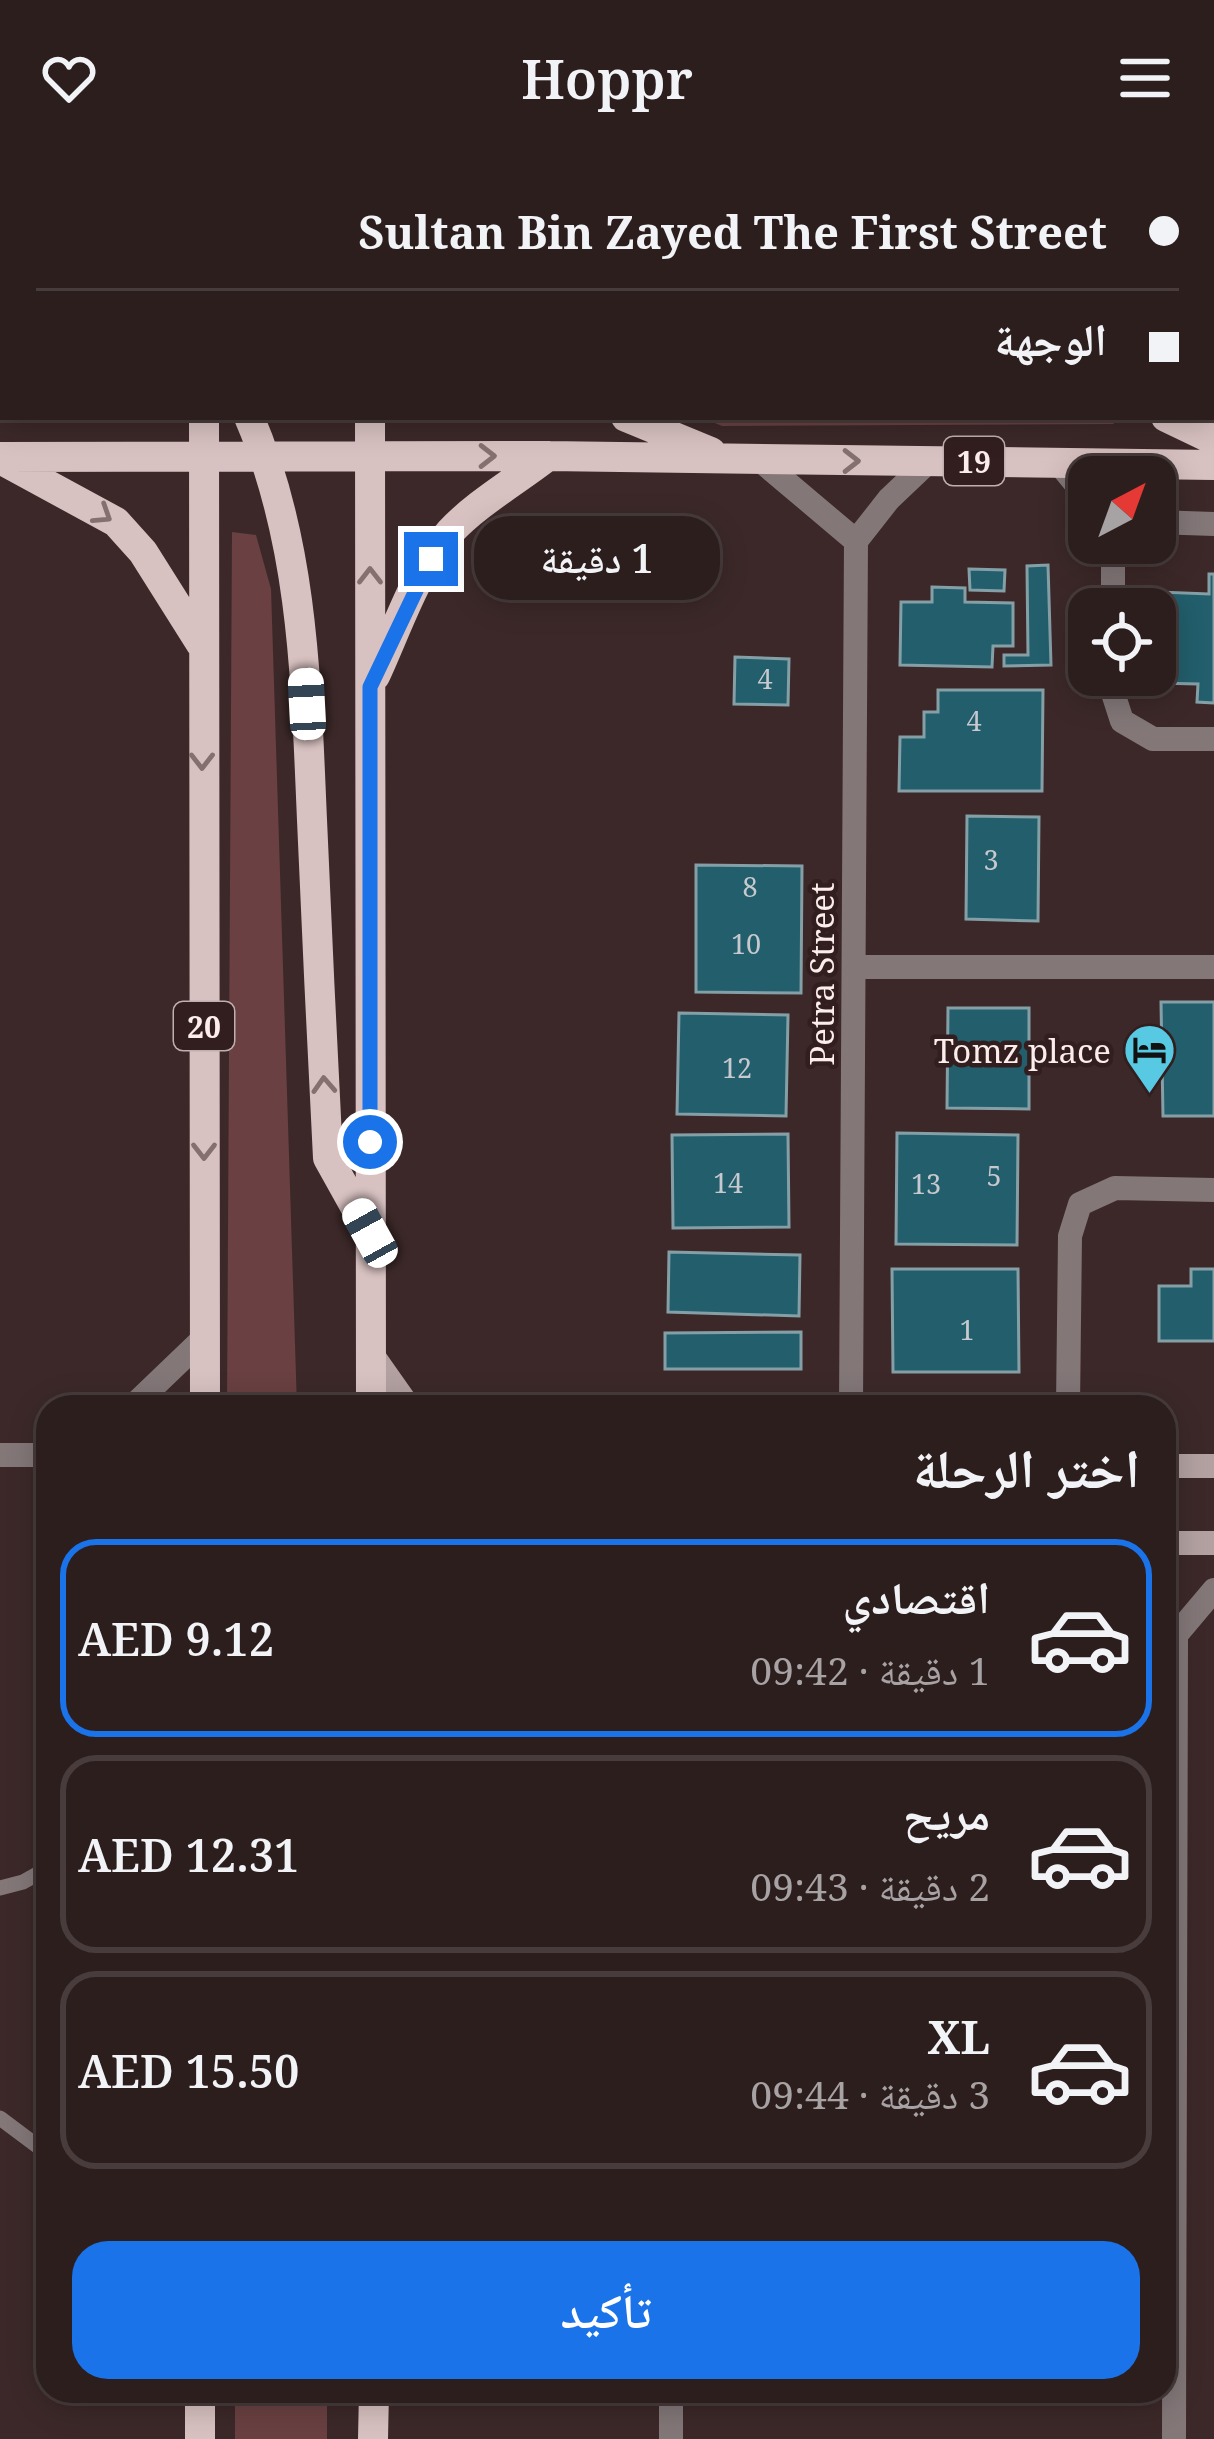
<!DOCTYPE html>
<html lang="ar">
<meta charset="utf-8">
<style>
:root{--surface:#2d1e1e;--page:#352727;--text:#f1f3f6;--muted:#a7a2a4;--line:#483c3c;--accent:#1a73e8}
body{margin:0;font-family:"Noto Serif","Noto Naskh Arabic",serif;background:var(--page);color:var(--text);direction:rtl;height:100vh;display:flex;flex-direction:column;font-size:45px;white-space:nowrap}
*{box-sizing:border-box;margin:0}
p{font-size:39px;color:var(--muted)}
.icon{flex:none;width:66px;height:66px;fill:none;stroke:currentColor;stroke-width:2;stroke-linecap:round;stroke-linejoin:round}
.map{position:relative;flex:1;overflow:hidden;direction:ltr}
.panel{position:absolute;left:36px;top:1239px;width:1140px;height:1008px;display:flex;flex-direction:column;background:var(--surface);border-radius:36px;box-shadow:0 6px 30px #0003,0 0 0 3px var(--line);direction:rtl}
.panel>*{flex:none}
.hud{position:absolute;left:0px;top:0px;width:1215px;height:264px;box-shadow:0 6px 30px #0003,0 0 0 3px var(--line);direction:rtl;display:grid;align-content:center;height:264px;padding:0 36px;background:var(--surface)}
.needle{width:78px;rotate:41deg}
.buttons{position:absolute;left:1068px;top:300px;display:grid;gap:24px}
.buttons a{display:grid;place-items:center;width:108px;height:108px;border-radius:24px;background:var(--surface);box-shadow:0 6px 30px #0003,0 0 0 3px var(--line);font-size:60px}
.end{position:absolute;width:54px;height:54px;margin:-27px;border:15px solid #1a73e8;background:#fff;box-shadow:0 0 0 6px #fff}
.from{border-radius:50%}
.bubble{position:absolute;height:84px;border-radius:36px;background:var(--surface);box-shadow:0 6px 30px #0003,0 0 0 3px var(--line);font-size:39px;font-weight:600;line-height:84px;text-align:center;direction:rtl}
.car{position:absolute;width:36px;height:72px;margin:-36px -18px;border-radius:15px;box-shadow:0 0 9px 3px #0007;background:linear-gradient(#fff 24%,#345 0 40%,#fff 0 76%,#345 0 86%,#fff 0)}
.hud b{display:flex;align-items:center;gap:42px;height:114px;font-size:45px}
.hud b+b{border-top:3px solid var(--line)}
.hud i{width:30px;height:30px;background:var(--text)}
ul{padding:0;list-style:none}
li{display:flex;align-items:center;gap:36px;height:198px;margin:0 24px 18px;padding:0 12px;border:6px solid var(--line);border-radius:36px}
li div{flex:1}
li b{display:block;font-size:45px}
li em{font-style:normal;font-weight:600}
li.current{border-color:var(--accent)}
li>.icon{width:108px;height:108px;stroke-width:1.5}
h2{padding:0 36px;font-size:54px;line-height:144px}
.action{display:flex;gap:24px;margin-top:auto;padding:24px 36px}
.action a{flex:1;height:138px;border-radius:36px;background:var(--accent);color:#fff;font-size:48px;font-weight:600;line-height:138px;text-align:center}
header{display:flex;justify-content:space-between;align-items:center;height:156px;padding:0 36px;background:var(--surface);font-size:54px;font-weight:600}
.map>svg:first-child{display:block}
.green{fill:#6a4042}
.building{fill:#225e6c;stroke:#859fa6;stroke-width:3}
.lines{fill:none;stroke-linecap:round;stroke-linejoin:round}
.lane{stroke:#837778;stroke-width:15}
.street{stroke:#837778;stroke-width:24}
.secondary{stroke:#b3a1a1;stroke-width:24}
.primary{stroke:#d8c1c1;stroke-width:30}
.oneway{stroke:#857070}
.route{stroke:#1a73e8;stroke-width:15}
.labels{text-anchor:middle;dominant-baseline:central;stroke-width:9;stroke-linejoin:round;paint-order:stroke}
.number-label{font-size:27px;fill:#c6c9cd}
.shield{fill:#321e1f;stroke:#bfafaf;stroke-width:3}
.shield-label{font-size:30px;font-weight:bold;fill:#fceded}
.street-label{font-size:33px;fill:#fceded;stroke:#321e1f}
.poi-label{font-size:33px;fill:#fceded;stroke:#321e1f;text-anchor:end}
</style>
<header><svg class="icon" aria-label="menu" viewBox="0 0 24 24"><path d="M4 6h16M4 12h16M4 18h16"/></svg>Hoppr<svg class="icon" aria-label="heart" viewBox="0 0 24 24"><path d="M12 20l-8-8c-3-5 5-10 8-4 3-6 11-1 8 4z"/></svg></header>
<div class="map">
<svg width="1214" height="2283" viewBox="0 0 1214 2283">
<rect width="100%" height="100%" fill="#3c2828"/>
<path class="green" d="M502,0H1033L497,3Z
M701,261H1109L1114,268L722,270Z
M232,376L256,379L271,433L297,1251H227Z
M235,2235H327V2283H235Z"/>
<path class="building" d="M1048,409L1051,509L1004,510V499H1028L1027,410Z
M969,413L1005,414L1004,435L970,434Z
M1209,418H1214V547L1197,546L1198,528L1157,527L1160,436L1209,438Z
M932,431L965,432V446L1013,447V490H993L992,511L900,509L901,446H932Z
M735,501L789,503L788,549L734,548Z
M938,534H1043L1042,635H899L900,581H924V556H938Z
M967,660L1039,661L1038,765L966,763Z
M696,709L802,710L801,837L696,836Z
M1161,846H1214V960H1163Z
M948,852H1029V953L947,952Z
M679,857L788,859L786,960L677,958Z
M897,977L1018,979L1017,1089L896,1088Z
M788,978L789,1071L673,1072L672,979Z
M669,1096L800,1099L799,1160L668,1156Z
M892,1113H1018L1019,1216H893Z
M1191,1113H1214V1185H1159V1130H1191Z
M801,1176V1213H665V1177Z"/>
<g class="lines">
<path class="lane" d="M0,1732L23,1726L48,1712
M0,1962L48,1998"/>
<path class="street" d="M760,304L856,385
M1057,305L1089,344
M1155,366L1214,368
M1113,453V387
M1113,519V537L1122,565L1153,583H1214
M854,811H1214
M132,1251L205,1181
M851,1251L856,385L889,343L928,306
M1068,1251L1070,1080L1080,1048L1115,1032L1214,1034
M0,1299H48
M671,2235V2283
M1174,2283L1176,1479L1214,1434"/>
<path class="secondary" d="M371,1197L409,1251
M1164,1310H1214
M1164,1387H1214"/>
<path class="primary" d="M24,0L28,3
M334,0L336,3
M369,0V3
M207,3V0
M303,3L305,0
M437,3L442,0
M1067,3L1069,0
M0,240L3,239
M204,261L205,1251
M249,261C304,388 306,528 312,664C317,777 322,889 328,1002L367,1072
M370,261L371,1251
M626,261L711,296
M1166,261L1214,284
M0,301L548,300L1214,309
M0,303L116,366L143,396L201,488
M375,520C397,473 415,415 450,376C477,347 516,325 548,300
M200,2283V2235
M373,2283L374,2235"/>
</g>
<defs><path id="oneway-chevron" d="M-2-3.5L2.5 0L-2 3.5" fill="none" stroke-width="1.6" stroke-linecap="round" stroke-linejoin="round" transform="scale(3)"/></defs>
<g class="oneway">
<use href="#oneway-chevron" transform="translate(487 300)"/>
<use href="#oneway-chevron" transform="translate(851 305)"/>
<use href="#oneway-chevron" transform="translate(103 359) rotate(33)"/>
<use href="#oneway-chevron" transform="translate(370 420) rotate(-90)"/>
<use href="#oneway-chevron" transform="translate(202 605) rotate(90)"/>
<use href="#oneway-chevron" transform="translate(324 929) rotate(-93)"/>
<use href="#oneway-chevron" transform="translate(204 995) rotate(90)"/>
</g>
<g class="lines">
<path class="route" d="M370,986V531L431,403"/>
</g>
<defs>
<symbol id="hotel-pin" viewBox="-11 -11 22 30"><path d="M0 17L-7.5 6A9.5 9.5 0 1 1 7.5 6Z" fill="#58c9e3" stroke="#321e1f"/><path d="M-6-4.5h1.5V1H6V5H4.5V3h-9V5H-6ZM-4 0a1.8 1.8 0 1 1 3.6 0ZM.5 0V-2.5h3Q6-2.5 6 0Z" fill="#111"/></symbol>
</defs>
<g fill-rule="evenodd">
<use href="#hotel-pin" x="1120" y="864" width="59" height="81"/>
</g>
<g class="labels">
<g class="number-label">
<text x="765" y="522">4</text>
<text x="974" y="564">4</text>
<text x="991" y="703">3</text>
<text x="750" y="730">8</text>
<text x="746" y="787">10</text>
<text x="737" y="911">12</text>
<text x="994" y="1019">5</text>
<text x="728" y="1026">14</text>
<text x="926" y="1027">13</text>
<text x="967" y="1173">1</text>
</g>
<g class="shield">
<rect x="944" y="281" width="60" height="48" rx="9"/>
<rect x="174" y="846" width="60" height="48" rx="9"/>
</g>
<g class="shield-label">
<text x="974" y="305">19</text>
<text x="204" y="870">20</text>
</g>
<g class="street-label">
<text transform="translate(821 818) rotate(-90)">Petra Street</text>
</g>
<g class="poi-label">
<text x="1111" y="894">Tomz place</text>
</g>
</g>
</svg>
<div class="buttons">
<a><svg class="needle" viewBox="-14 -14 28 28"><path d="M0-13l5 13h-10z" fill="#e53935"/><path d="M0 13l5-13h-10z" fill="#a7a2a4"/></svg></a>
<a><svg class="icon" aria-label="locate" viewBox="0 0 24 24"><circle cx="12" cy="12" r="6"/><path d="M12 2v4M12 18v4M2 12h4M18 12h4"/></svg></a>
</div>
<i class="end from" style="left:370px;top:986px"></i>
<i class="end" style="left:431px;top:403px"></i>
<div class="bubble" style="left:474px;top:360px;width:246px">1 دقيقة</div>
<i class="car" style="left:307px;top:548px;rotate:357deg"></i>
<i class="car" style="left:370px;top:1077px;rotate:331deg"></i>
<div class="hud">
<b><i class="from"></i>Sultan Bin Zayed The First Street</b>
<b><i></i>الوجهة</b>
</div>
<section class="panel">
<h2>اختر الرحلة</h2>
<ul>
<li class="current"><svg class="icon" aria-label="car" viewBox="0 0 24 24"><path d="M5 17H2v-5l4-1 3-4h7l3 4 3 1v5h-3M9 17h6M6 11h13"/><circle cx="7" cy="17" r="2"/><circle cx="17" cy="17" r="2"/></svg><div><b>اقتصادي</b><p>1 دقيقة · 09:42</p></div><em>AED 9.12</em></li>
<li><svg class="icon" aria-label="car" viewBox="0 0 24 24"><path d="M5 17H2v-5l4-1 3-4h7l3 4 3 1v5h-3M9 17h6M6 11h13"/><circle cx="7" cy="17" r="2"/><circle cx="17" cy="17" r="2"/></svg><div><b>مريح</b><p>2 دقيقة · 09:43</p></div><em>AED 12.31</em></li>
<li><svg class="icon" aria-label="car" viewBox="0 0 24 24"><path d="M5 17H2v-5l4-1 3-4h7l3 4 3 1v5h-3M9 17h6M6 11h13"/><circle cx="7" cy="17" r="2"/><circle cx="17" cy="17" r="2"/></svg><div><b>XL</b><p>3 دقيقة · 09:44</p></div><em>AED 15.50</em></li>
</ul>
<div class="action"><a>تأكيد</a></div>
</section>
</div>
